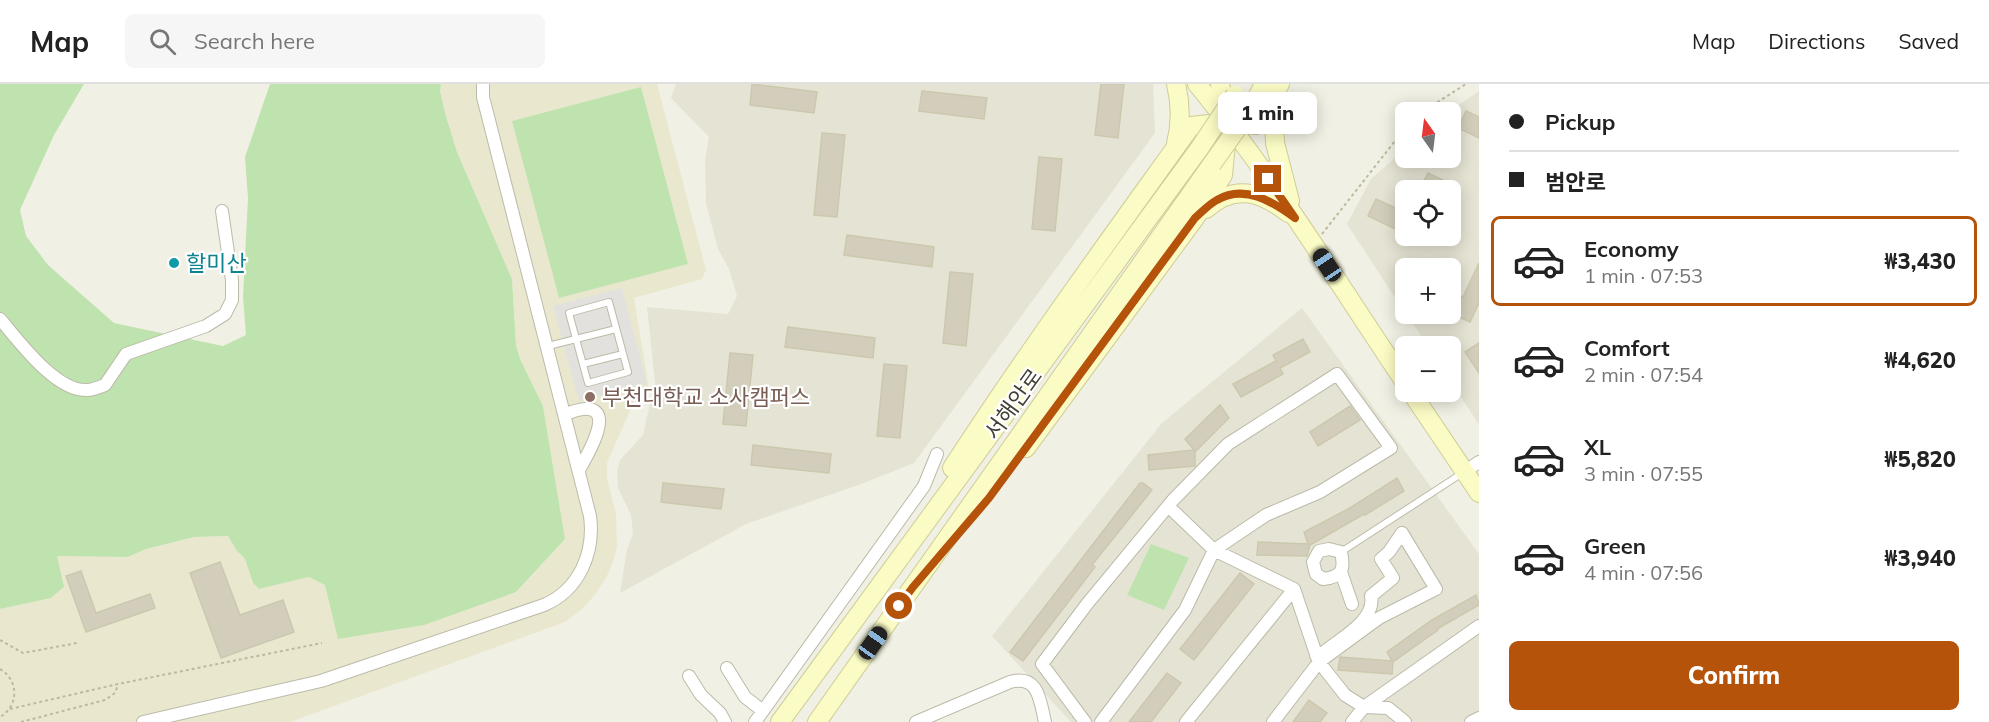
<!DOCTYPE html>
<meta charset="utf-8">
<style>
:root{--surface:#fff;--page:#f6f6f6;--text:#222;--muted:#767676;--line:#e0e0e0;--accent:#b45309}
body{margin:0;font-family:Mulish,"Noto Sans KR",sans-serif;background:var(--page);color:var(--text);height:100vh;display:flex;flex-direction:column;font-size:22px;white-space:nowrap}
*{box-sizing:border-box;margin:0}
p{font-size:20px;color:var(--muted)}
.icon{flex:none;width:33px;height:33px;fill:none;stroke:currentColor;stroke-width:2;stroke-linecap:round;stroke-linejoin:round}
.map{position:relative;flex:1;overflow:hidden}
.details{display:flex;flex-direction:column;background:var(--surface);width:510px}
.details>*{flex:none}
.guide{display:grid;align-content:center;height:132px;padding:0 30px;background:var(--surface)}
.needle{width:39px;rotate:346deg}
.controls{position:absolute;left:1395px;top:18px;display:grid;gap:12px}
.controls a{display:grid;place-items:center;width:66px;height:66px;border-radius:9px;background:var(--surface);box-shadow:0 3px 15px #0003;font-size:30px}
.end{position:absolute;width:27px;height:27px;margin:-14px;border:8px solid #b45309;background:#fff;box-shadow:0 0 0 3px #fff}
.from{border-radius:50%}
.bubble{position:absolute;height:42px;border-radius:9px;background:var(--surface);box-shadow:0 3px 15px #0003;font-size:20px;font-weight:800;line-height:42px;text-align:center}
.car{position:absolute;width:18px;height:36px;margin:-18px -9px;border-radius:8px;box-shadow:0 0 4px 2px #0007;background:linear-gradient(#222 24%,#8ab4d8 0 40%,#222 0 76%,#8ab4d8 0 86%,#222 0)}
.guide b{display:flex;align-items:center;gap:21px;height:57px;font-size:22px}
.guide b+b{border-top:2px solid var(--line)}
.guide i{width:15px;height:15px;background:var(--text)}
ul{padding:0;list-style:none}
li{display:flex;align-items:center;gap:18px;height:90px;margin:0 12px 9px;padding:0 18px;border:3px solid transparent;border-radius:9px}
li div{flex:1}
li b{display:block;font-size:22px}
li em{font-style:normal;font-weight:800}
li.on{border-color:var(--accent)}
li>.icon{width:54px;height:54px;stroke-width:1.5}
.cta{display:flex;gap:12px;margin-top:auto;padding:12px 30px}
.cta a{flex:1;height:69px;border-radius:9px;background:var(--accent);color:#fff;font-size:24px;font-weight:800;line-height:69px;text-align:center}
header{display:flex;align-items:center;gap:36px;box-sizing:border-box;height:84px;padding:0 30px;background:var(--surface);border-bottom:2px solid var(--line)}
header strong{font-size:28px}
nav{display:flex;gap:33px;margin-inline-start:auto;font-size:21px}
.search{width:420px;height:54px;background:var(--page);display:flex;align-items:center;gap:15px;box-sizing:border-box;padding:0 21px;border-radius:9px;color:var(--muted);font-size:22px}
main{display:flex;flex:1;min-height:0}
.map>svg:first-child{display:block}
.residential{fill:#e5e3d3;fill-rule:evenodd}
.education{fill:#e9e8cf}
.green{fill:#bfe3af}
.parking{fill:#e2e1dd}
.building{fill:#d2cebb;stroke:#ccc8ae;stroke-width:1.5}
.lines{fill:none;stroke-linecap:round;stroke-linejoin:round}
.lane-casing{stroke:#bcbaa8;stroke-width:8}
.street-casing{stroke:#bcbaa8;stroke-width:14}
.secondary-casing{stroke:#cecd97;stroke-width:20}
.path{stroke:#bdb99a;stroke-width:2;stroke-dasharray:3 3;stroke-linecap:butt}
.lane{stroke:#fff;stroke-width:6}
.street{stroke:#fff;stroke-width:12}
.secondary{stroke:#fbfbc5;stroke-width:18}
.secondary-bridge-casing{stroke:#cecd97;stroke-width:20;stroke-linecap:butt}
.secondary-bridge{stroke:#fbfbc5;stroke-width:18}
.route{stroke:#b45309;stroke-width:8}
.culture-dot{fill:#0f9aa8;stroke:#fff;stroke-width:2}
.education-dot{fill:#8d6e63;stroke:#fff;stroke-width:2}
.labels{text-anchor:middle;dominant-baseline:central;stroke-width:4.5;stroke-linejoin:round;paint-order:stroke}
.culture-label{font-size:22px;fill:#0d838f;stroke:#fff;text-anchor:start}
.education-label{font-size:22px;fill:#785e54;stroke:#fff;text-anchor:start}
.street-label{font-size:22px;fill:#434135;stroke:#fff}
</style>
<header>
<strong>Map</strong>
<div class="search"><svg class="icon" aria-label="search" viewBox="0 0 24 24"><circle cx="10" cy="10" r="6"/><path d="M15 15l6 6"/></svg>Search here</div>
<nav><a>Map</a><a>Directions</a><a>Saved</a></nav>
</header>
<main>
<div class="map">
<svg width="1479" height="638" viewBox="0 0 1479 638">
<rect width="100%" height="100%" fill="#f1f0e4"/>
<path class="residential" d="M676,0H1153L1155,49L914,379L864,399L746,440L620,509L627,465L633,450L631,431L618,404L617,388L620,376L643,351L650,320L656,307L647,223L728,230L737,212L729,185L718,165L706,119L705,76L709,53L671,14Z
M1479,7V341L1451,297L1450,262H1428L1406,230H1450V184H1406L1405,229L1347,140L1371,95L1405,65L1406,74H1450L1449,28ZM1406,106H1450V152H1406Z
M1302,224L1479,470V638H1071L992,552L1162,339Z"/>
<path class="education" d="M441,0H657L706,186L702,195L634,214L649,305L632,322L607,379V395L616,429L617,463L613,478L606,494L594,512L581,526L565,538L290,638H0V525L51,514L63,504L57,472L128,473L146,465L194,453L228,452L237,467L245,475L253,499L259,505L310,493L325,501L516,508L565,455L543,322L520,275L516,261L512,195L457,68L445,29L440,7Z"/>
<path class="green" d="M0,0H84L54,51L20,126L26,152L48,181L114,239L223,262L246,251L243,213L248,114L245,73L270,0H441L440,7L445,29L457,68L512,195L516,261L520,275L543,322L565,455L516,508L424,541L338,555L325,501L309,493L259,505L253,499L245,475L237,467L228,452L194,453L146,465L128,473L57,472L64,503L51,514L0,525Z
M641,3L688,180L559,214L512,37Z
M1151,460L1189,474L1164,526L1127,511Z"/>
<path class="parking" d="M622,204L647,299L579,317L553,222Z"/>
<path class="building" d="M752,0L817,8L814,29L750,21Z
M1101,0H1124L1118,54L1095,51Z
M922,7L987,14L984,35L919,27Z
M1466,27L1479,33V54L1458,44Z
M822,49L845,51L837,133L814,131Z
M1039,73L1062,75L1055,147L1032,145Z
M1428,89L1443,96L1438,106H1419Z
M1376,115L1406,129V150L1368,132Z
M847,151L934,163L932,183L844,171Z
M1479,179V219L1470,238L1450,229V208L1463,213Z
M950,188L973,190L966,262L943,259Z
M788,243L875,254L873,274L785,263Z
M1303,255L1310,268L1280,284L1283,290L1241,313L1233,300L1276,277L1273,271Z
M1479,259V289L1465,268Z
M730,269L753,271L746,342L723,340Z
M884,280L907,282L900,354L877,352Z
M1220,321L1229,334L1195,368V382L1149,386L1148,371L1194,366L1185,355Z
M1350,322L1360,336L1318,362L1310,348Z
M753,361L831,370L829,389L751,381Z
M1397,394L1404,407L1365,431L1364,430L1310,461L1307,472L1257,471L1258,458L1308,460L1304,448L1350,424Z
M663,399L724,405L721,425L661,418Z
M1140,399H1143L1152,406L1092,481L1095,483L1023,577L1010,568Z
M220,478L240,531L283,516L294,548L221,574L190,489Z
M81,487L96,529L150,510L155,524L86,548L66,492Z
M1240,489L1254,500L1194,576L1180,565Z
M1476,511L1479,521L1437,545L1438,546L1393,578L1392,590L1338,586L1340,573L1392,577L1387,568L1432,536Z
M1167,589L1181,599L1151,638H1129Z
M1309,616L1327,629L1320,638H1293Z"/>
<g class="lines">
<defs>
<path id="lane" d="M609,218L628,288L588,299L569,229Z
M548,262L616,245
M583,280L623,270
M1341,468L1464,388"/>
<path id="street" d="M0,235C18,256 56,308 87,306C93,306 100,303 105,301L126,270L206,242L225,230L232,216V196L222,127
M565,330C572,328 581,324 588,325C615,327 585,375 579,386
M1464,388L1479,378
M1168,422L1214,466L1294,505L1316,570L1324,568C1341,554 1376,536 1371,512L1393,494L1381,475L1389,468L1402,449L1436,505L1379,534L1319,578L1273,638
M1329,465L1341,468C1345,486 1342,493 1323,495L1316,490L1313,478L1319,467Z
M1341,488L1352,520
M1316,571L1319,578L1345,611L1364,623L1388,624L1405,638
M727,584L745,613L763,627
M689,592L701,611L720,629L725,638
M143,638L321,597L544,521C579,506 595,469 590,432L483,13V0
M755,638L924,402L937,370
M916,638L1010,598C1039,590 1040,617 1045,638
M1085,638L1042,580L1087,520L1173,416L1228,360L1337,290L1391,364L1320,408L1266,431L1214,466L1185,526L1101,638
M1186,638L1294,505
M1352,638L1364,623L1479,542
M1471,638L1479,634"/>
<path id="secondary" d="M1176,0C1181,20 1181,40 1176,60
M1197,0C1274,94 1338,199 1406,300
M1220,0L1227,33
M1273,15L1275,59L1290,117
M1251,25L1264,0
M1206,125C1234,100 1260,107 1288,129
M1411,308L1479,409
M1026,364L1195,134L1223,91L1228,38L1256,41L1280,0
M952,384C1028,267 1110,155 1191,42L1228,38
M780,638L1199,65
M817,638L1212,80"/>
</defs>
<use href="#lane" class="lane-casing"/>
<use href="#street" class="street-casing"/>
<use href="#secondary" class="secondary-casing"/>
<path class="path" d="M1422,28L1466,0
M1322,150L1406,43
M0,556L23,569L77,559
M0,585C19,596 19,622 0,633
M10,625L118,600L322,559
M21,638L105,616L115,609L118,601"/>
<use href="#lane" class="lane"/>
<use href="#street" class="street"/>
<use href="#secondary" class="secondary"/>
<defs>
<path id="secondary-bridge" d="M1199,65L1235,11
M1212,80L1251,25"/>
</defs>
<use href="#secondary-bridge" class="secondary-bridge-casing"/>
<use href="#secondary-bridge" class="secondary-bridge"/>
</g>
<g class="lines">
<path class="route" d="M899,522L913,503L989,414L1195,134C1202,128 1209,120 1217,116C1244,100 1272,117 1295,134L1268,95"/>
</g>
<circle class="culture-dot" cx="174" cy="179" r="6"/>
<circle class="education-dot" cx="590" cy="313" r="6"/>
<g class="labels">
<g class="culture-label">
<text x="186" y="179">할미산</text>
</g>
<g class="education-label">
<text x="602" y="313">부천대학교 소사캠퍼스</text>
</g>
<g class="street-label">
<text transform="translate(1013 320) rotate(-54)">서해안로</text>
</g>
</g>
</svg>
<div class="controls">
<a><svg class="needle" viewBox="-14 -14 28 28"><path d="M0-13l5 13h-10z" fill="#e53935"/><path d="M0 13l5-13h-10z" fill="#767676"/></svg></a>
<a><svg class="icon" aria-label="locate" viewBox="0 0 24 24"><circle cx="12" cy="12" r="6"/><path d="M12 2v4M12 18v4M2 12h4M18 12h4"/></svg></a>
<a>+</a>
<a>−</a>
</div>
<i class="end from" style="left:899px;top:522px"></i>
<i class="end" style="left:1268px;top:95px"></i>
<div class="bubble" style="left:1218px;top:8px;width:99px">1 min</div>
<i class="car" style="left:1327px;top:181px;rotate:326deg"></i>
<i class="car" style="left:873px;top:559px;rotate:35deg"></i>
</div>
<section class="details">
<div class="guide">
<b><i class="from"></i>Pickup</b>
<b><i></i>범안로</b>
</div>
<ul>
<li class="on"><svg class="icon" aria-label="car" viewBox="0 0 24 24"><path d="M5 17H2v-5l4-1 3-4h7l3 4 3 1v5h-3M9 17h6M6 11h13"/><circle cx="7" cy="17" r="2"/><circle cx="17" cy="17" r="2"/></svg><div><b>Economy</b><p>1 min · 07:53</p></div><em>₩3,430</em></li>
<li><svg class="icon" aria-label="car" viewBox="0 0 24 24"><path d="M5 17H2v-5l4-1 3-4h7l3 4 3 1v5h-3M9 17h6M6 11h13"/><circle cx="7" cy="17" r="2"/><circle cx="17" cy="17" r="2"/></svg><div><b>Comfort</b><p>2 min · 07:54</p></div><em>₩4,620</em></li>
<li><svg class="icon" aria-label="car" viewBox="0 0 24 24"><path d="M5 17H2v-5l4-1 3-4h7l3 4 3 1v5h-3M9 17h6M6 11h13"/><circle cx="7" cy="17" r="2"/><circle cx="17" cy="17" r="2"/></svg><div><b>XL</b><p>3 min · 07:55</p></div><em>₩5,820</em></li>
<li><svg class="icon" aria-label="car" viewBox="0 0 24 24"><path d="M5 17H2v-5l4-1 3-4h7l3 4 3 1v5h-3M9 17h6M6 11h13"/><circle cx="7" cy="17" r="2"/><circle cx="17" cy="17" r="2"/></svg><div><b>Green</b><p>4 min · 07:56</p></div><em>₩3,940</em></li>
</ul>
<div class="cta"><a>Confirm</a></div>
</section>
</main>
